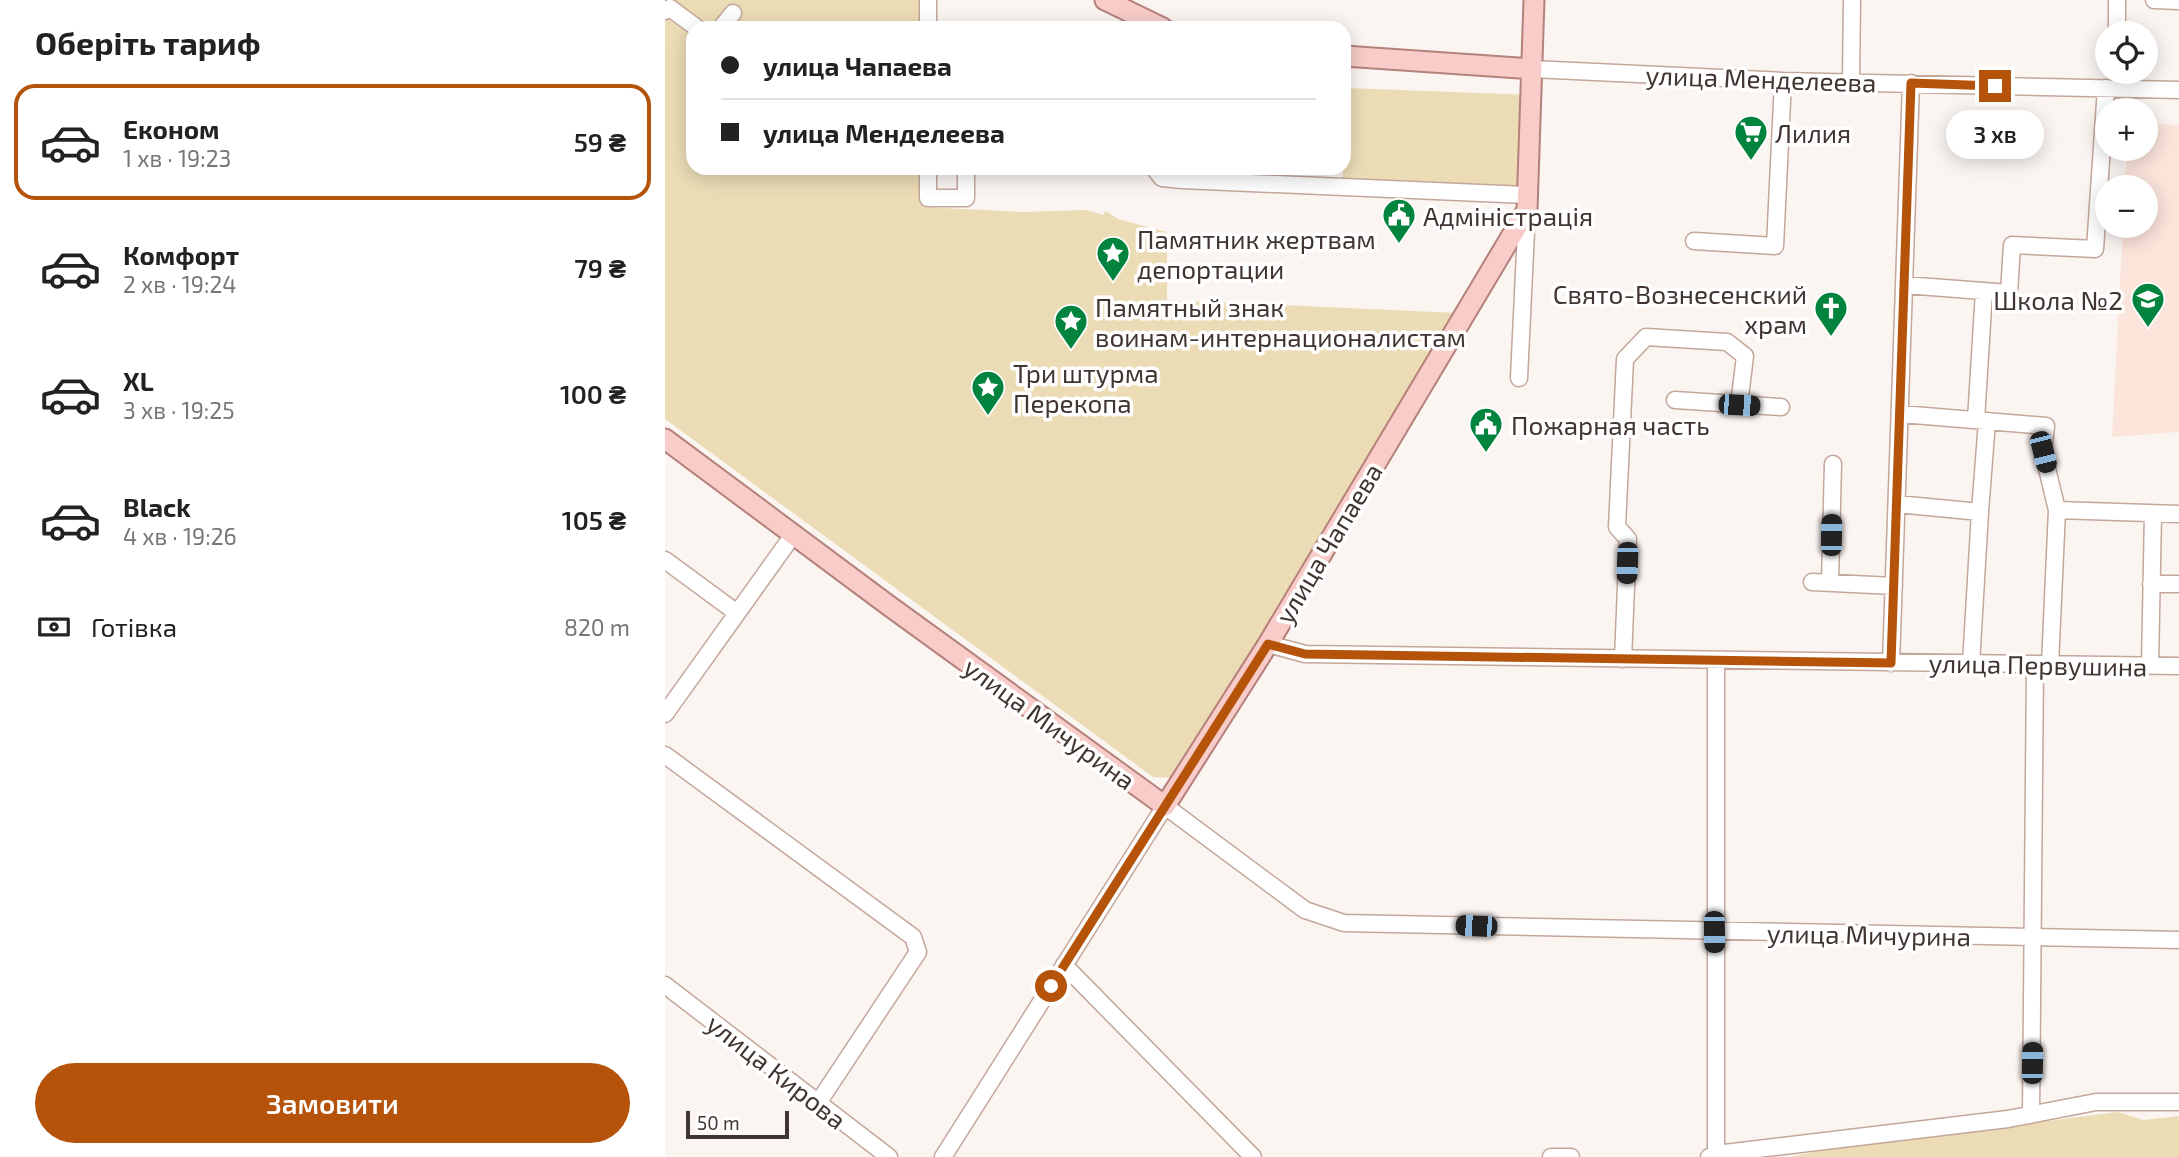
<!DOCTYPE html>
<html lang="uk">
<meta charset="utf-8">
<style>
:root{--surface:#fff;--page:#f6f6f6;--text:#222;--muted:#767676;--line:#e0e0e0;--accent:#b45309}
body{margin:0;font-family:"Exo 2",sans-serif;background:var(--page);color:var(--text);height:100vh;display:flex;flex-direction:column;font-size:26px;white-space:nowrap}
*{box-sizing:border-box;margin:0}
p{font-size:23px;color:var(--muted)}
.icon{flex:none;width:38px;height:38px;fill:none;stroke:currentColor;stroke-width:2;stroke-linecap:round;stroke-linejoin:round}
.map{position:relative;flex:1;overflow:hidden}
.side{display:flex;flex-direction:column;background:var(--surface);width:665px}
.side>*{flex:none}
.guide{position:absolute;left:21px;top:21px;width:665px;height:154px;border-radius:21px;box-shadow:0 4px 18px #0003;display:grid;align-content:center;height:154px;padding:0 35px;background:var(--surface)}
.controls{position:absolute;left:1430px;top:21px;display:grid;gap:14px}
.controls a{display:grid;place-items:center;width:63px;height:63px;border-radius:50%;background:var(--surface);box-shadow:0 4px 18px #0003;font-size:35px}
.scale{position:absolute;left:21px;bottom:18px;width:103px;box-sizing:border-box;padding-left:7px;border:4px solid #403530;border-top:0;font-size:19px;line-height:24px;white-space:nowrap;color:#403530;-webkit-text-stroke:5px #fff;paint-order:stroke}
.end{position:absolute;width:32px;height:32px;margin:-16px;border:9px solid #b45309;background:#fff;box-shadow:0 0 0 4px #fff}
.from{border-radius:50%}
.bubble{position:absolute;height:49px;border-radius:24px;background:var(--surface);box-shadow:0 4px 18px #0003;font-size:23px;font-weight:600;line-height:49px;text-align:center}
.car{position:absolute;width:21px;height:42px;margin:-21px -10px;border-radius:9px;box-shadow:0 0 5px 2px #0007;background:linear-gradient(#222 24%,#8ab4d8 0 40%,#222 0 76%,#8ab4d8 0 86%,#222 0)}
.guide b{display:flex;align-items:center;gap:24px;height:66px;font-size:26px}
.guide b+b{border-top:2px solid var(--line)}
.guide i{width:18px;height:18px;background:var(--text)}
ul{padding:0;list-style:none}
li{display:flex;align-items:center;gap:21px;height:116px;margin:0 14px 10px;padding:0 21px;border:4px solid transparent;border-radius:21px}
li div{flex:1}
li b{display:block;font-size:26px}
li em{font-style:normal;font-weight:600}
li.selected{border-color:var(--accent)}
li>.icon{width:63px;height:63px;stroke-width:1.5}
h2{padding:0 35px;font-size:32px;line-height:84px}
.pay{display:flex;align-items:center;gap:18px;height:77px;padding:0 35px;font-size:26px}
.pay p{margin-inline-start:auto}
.action{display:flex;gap:14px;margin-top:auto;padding:14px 35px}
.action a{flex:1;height:80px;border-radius:42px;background:var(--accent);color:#fff;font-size:28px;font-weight:600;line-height:80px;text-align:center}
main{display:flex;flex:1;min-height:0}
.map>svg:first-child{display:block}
.built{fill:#fbe4da}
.green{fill:#ecdcb6}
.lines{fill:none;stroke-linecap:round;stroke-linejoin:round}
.minor-casing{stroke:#c3a79b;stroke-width:19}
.major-casing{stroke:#b5817b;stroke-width:23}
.minor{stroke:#fff;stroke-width:16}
.major{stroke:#f8ccc8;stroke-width:19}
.route{stroke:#b45309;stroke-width:9}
.labels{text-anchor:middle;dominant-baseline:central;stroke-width:7;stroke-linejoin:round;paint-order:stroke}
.street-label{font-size:26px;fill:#403530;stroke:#fff}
.poi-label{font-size:26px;fill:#403530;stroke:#fff;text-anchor:start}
</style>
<main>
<section class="side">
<h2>Оберіть тариф</h2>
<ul>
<li class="selected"><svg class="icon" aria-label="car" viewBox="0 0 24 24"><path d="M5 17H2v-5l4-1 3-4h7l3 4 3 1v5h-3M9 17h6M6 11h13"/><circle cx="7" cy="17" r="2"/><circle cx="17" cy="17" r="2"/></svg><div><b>Економ</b><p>1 хв · 19:23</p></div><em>59 ₴</em></li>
<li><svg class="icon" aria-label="car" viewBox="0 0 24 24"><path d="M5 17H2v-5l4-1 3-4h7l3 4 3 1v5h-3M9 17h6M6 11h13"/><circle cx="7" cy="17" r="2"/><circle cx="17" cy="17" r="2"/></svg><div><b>Комфорт</b><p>2 хв · 19:24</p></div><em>79 ₴</em></li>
<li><svg class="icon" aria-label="car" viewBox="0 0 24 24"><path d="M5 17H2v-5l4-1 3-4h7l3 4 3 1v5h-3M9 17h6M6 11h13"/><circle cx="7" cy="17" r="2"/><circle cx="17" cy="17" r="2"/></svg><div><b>XL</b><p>3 хв · 19:25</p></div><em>100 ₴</em></li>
<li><svg class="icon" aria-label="car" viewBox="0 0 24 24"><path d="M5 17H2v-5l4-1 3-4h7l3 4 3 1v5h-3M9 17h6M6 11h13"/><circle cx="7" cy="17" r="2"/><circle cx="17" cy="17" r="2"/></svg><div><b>Black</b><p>4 хв · 19:26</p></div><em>105 ₴</em></li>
</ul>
<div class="pay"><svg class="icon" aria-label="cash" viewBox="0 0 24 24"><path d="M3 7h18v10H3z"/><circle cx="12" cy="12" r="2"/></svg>Готівка<p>820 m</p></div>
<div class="action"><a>Замовити</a></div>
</section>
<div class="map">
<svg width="1514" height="1157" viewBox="0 0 1514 1157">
<rect width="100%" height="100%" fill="#fbf5f2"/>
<path class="built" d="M1481,124L1514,125V432L1447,437L1458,226H1480V187H1460L1462,149H1480Z"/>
<path class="green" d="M0,0H258V28H28V168H258L259,207L358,212L422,210L438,215L441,211L453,219L502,232V300L793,313L509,778L488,777L0,419Z
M682,88L866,95L862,195L677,188Z
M1453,1112L1478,1120L1514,1116V1157H1124L1165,1149Z"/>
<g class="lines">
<defs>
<path id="minor" d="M1452,0V33
M1489,0L1514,1
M0,11L5,8L32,28
M56,28L68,13
M263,28V0
M867,69L1118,81L1514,90
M1186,82L1187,0
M263,168V198H301V168
M489,168L497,178L517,180L862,195
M1029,241L1110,246L1118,81
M1240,285L1344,293L1347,245L1430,249L1441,88
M854,378L862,210
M1010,400L1116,407
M1236,414L1381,426L1378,452L1392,510L1385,665
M1311,420L1319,291
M1232,504L1315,512L1322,421
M1392,510L1514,514
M0,560L72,613
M1147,582L1229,586
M1165,582L1168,464
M1486,584H1514
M603,644L640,654L1514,666
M958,659L963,539L952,527L960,359L981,337L1062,342L1080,356L1074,405
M1226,663L1246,83
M1306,664L1315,512
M1485,665L1488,514
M0,714L128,535
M0,755L248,937L253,952L153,1103
M399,965L588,1157
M0,985L224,1157
M1366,1114L1370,665
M1051,1154L1343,1119L1431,1102H1514
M278,1157L500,806L640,910L679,923L1514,940
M886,1157H906
M1044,1157L1051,1154V660"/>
<path id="major" d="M440,0L498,28
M679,56L867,69
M0,439L223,605L500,806L603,644L862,210L869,0"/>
</defs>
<use href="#minor" class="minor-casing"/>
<use href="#major" class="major-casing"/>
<use href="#minor" class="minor"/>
<use href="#major" class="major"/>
</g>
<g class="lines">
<path class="route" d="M386,986L603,644L640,654L1226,663L1246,83L1330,86"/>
</g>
<defs>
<symbol id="supermarket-pin" viewBox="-11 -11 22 30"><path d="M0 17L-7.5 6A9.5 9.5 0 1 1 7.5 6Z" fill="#03843e" stroke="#fff"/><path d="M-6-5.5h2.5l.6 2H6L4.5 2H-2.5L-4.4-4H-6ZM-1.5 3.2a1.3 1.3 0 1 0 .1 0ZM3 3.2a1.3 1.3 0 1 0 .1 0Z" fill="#fff"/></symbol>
<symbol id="civic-pin" viewBox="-11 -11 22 30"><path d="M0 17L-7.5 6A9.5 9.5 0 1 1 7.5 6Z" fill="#03843e" stroke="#fff"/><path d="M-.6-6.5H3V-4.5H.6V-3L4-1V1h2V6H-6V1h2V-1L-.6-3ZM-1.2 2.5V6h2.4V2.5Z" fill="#fff"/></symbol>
<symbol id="sight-pin" viewBox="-11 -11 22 30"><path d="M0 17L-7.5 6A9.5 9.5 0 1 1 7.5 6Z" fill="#03843e" stroke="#fff"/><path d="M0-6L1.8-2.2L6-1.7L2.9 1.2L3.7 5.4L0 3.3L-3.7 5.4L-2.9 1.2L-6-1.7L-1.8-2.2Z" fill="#fff"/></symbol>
<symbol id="school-pin" viewBox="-11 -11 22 30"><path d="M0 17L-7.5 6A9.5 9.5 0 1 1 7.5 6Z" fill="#03843e" stroke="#fff"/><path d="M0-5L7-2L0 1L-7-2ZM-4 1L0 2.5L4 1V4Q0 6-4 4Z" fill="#fff"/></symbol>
<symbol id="church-pin" viewBox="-11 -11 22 30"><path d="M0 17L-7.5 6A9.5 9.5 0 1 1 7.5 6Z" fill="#03843e" stroke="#fff"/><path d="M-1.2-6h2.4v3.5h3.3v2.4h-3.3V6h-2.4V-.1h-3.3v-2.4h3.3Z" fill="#fff"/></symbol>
</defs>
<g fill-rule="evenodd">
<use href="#supermarket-pin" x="1067" y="113" width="38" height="52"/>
<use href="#civic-pin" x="715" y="196" width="38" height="52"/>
<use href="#sight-pin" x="429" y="234" width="38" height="52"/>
<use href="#school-pin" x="1464" y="280" width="38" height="52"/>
<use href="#church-pin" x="1147" y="289" width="38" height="52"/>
<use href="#sight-pin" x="387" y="302" width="38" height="52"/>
<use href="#sight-pin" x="304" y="368" width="38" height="52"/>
<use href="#civic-pin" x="802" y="405" width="38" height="52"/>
</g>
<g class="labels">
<g class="street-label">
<text transform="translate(1096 78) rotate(2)">улица Менделеева</text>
<text transform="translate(663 543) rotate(-59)">улица Чапаева</text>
<text transform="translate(1373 664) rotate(1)">улица Первушина</text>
<text transform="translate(385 723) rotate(36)">улица Мичурина</text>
<text transform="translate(1204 934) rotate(1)">улица Мичурина</text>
<text transform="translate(112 1071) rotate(38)">улица Кирова</text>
</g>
<g class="poi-label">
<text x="1110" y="132">Лилия</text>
<text x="758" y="215">Адміністрація</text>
<text x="472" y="238">Памятник жертвам<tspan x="472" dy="30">депортации</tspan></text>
<text x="1142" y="293" text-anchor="end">Свято-Вознесенский<tspan x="1142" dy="30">храм</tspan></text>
<text x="1458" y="299" text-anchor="end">Школа №2</text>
<text x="430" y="306">Памятный знак<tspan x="430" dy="30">воинам-интернационалистам</tspan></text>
<text x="348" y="372">Три штурма<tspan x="348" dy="30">Перекопа</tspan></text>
<text x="846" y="424">Пожарная часть</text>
</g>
</g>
</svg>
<div class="controls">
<a><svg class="icon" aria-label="locate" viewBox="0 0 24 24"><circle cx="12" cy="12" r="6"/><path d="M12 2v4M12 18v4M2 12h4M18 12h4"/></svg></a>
<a>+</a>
<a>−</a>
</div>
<div class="scale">50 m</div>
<i class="end from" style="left:386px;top:986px"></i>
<i class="end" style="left:1330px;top:86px"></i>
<div class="bubble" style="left:1281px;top:110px;width:98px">3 хв</div>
<i class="car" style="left:1074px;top:405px;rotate:93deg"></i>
<i class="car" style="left:1378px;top:452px;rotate:166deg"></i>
<i class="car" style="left:1166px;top:535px;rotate:1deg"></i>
<i class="car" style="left:962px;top:563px;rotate:182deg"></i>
<i class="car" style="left:811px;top:926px;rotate:272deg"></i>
<i class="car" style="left:1049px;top:932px;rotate:179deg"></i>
<i class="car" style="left:1367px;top:1063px;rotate:1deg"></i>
<div class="guide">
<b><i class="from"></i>улица Чапаева</b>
<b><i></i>улица Менделеева</b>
</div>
</div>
</main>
